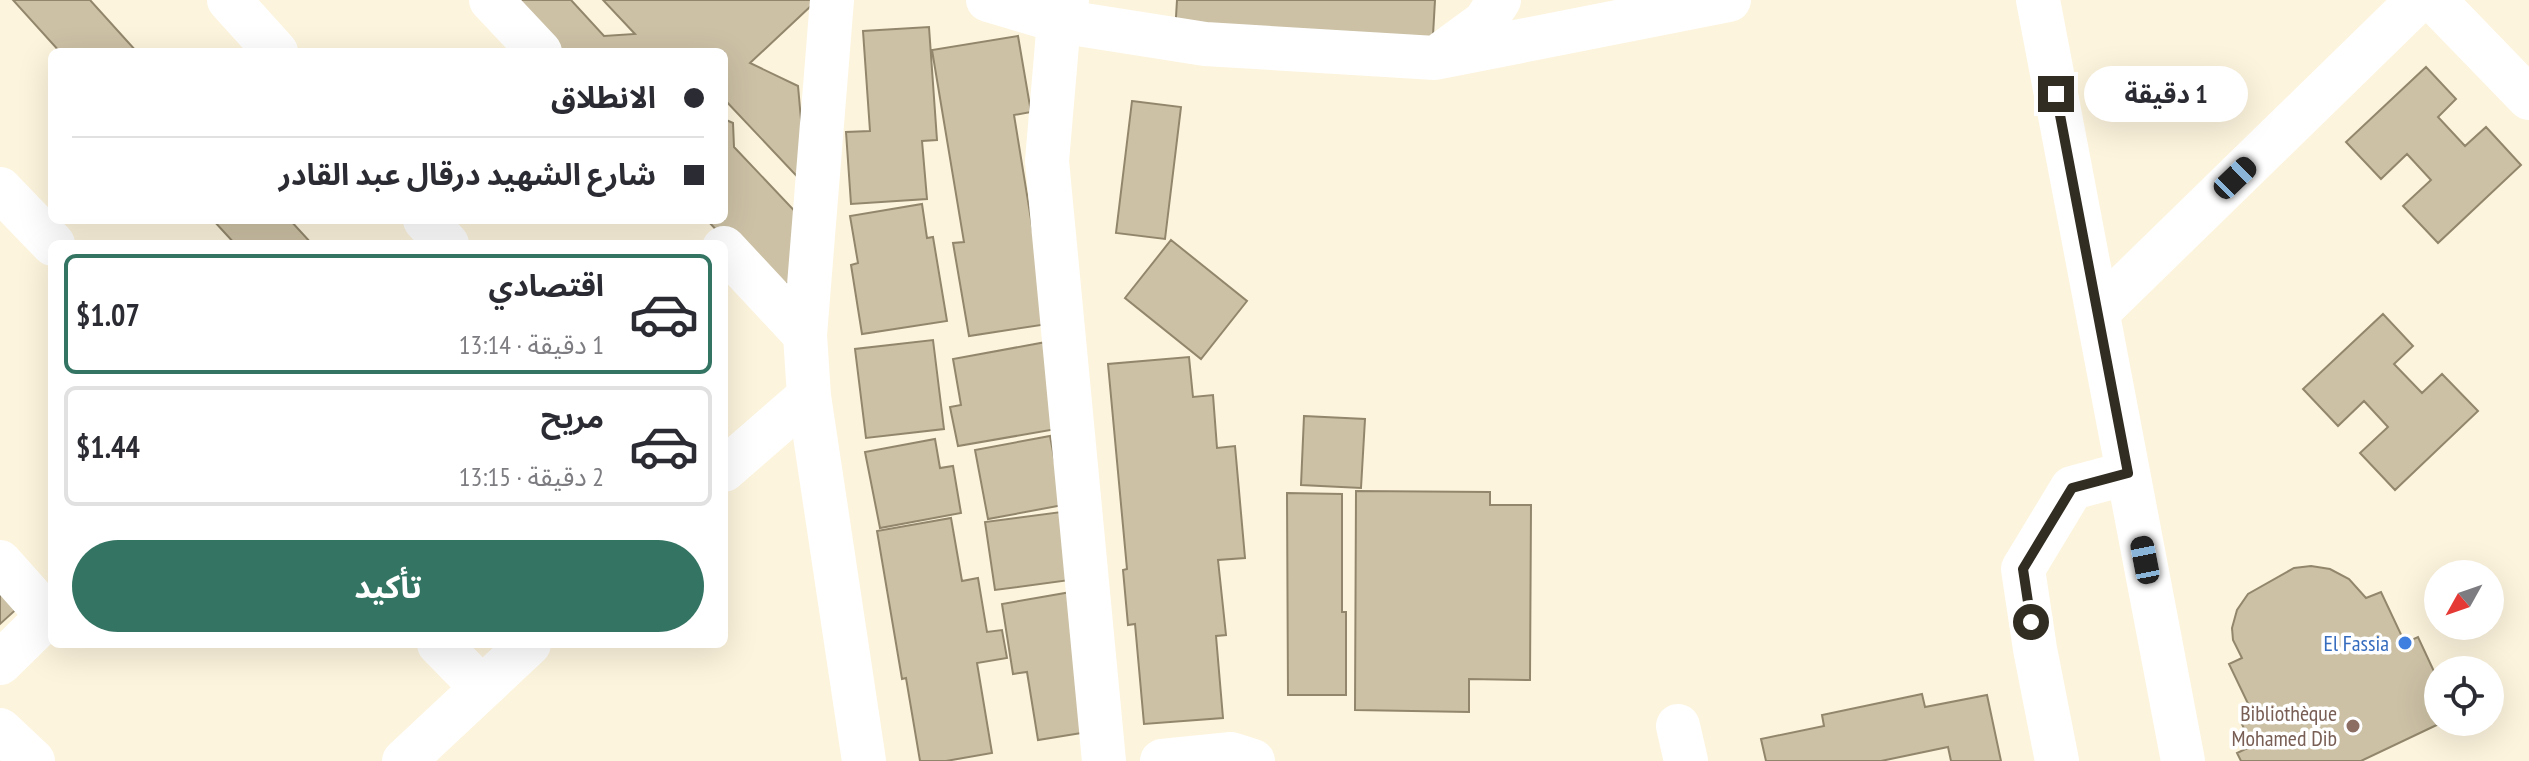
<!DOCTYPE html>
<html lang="ar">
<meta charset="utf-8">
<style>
:root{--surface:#fff;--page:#f2f2f3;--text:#2b2b33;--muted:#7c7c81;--line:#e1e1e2;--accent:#347463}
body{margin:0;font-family:"PT Sans Narrow","Noto Sans Arabic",sans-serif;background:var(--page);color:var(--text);direction:rtl;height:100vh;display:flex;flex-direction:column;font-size:30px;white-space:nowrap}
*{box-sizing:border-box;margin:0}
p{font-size:26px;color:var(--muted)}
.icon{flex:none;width:44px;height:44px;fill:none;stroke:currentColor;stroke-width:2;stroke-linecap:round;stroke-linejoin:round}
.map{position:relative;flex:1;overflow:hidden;direction:ltr}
.side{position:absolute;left:48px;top:240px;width:680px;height:408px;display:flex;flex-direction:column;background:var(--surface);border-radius:12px;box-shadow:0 8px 32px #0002;direction:rtl}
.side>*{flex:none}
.guide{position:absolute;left:48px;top:48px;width:680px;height:176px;border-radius:12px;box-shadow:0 8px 32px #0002;direction:rtl;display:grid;align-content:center;height:176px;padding:0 24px;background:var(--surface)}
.needle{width:52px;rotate:230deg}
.fabs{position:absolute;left:2424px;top:560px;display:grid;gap:16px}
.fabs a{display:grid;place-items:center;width:80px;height:80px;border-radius:50%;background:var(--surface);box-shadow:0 8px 32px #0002;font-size:40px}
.end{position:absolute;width:36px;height:36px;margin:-18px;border:10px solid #322d22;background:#fff;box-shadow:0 0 0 4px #fff}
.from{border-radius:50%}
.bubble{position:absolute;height:56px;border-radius:28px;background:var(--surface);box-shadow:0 8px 32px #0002;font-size:26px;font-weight:700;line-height:56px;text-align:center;direction:rtl}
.car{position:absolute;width:24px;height:48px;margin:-24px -12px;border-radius:10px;box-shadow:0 0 6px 2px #0007;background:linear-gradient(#222 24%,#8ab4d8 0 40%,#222 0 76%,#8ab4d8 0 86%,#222 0)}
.guide b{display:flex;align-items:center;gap:28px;height:76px;font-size:30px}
.guide b+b{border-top:2px solid var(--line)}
.guide i{width:20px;height:20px;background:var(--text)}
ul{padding:14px 0 0;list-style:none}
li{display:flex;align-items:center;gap:24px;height:120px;margin:0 16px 12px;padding:0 8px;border:4px solid var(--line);border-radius:12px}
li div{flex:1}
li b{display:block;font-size:30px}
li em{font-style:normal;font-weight:700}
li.on{border-color:var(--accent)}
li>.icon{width:72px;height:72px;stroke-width:1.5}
.action{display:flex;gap:16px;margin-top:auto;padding:16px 24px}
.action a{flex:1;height:92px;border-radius:48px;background:var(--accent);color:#fff;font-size:32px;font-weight:700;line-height:92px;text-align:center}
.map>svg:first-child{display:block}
.building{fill:#ccc1a5;stroke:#92876c;stroke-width:2}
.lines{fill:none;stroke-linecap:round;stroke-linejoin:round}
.minor{stroke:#fff;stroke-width:44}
.route{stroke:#322d22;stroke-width:10}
.shop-dot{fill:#3f7fe0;stroke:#fff;stroke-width:3}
.education-dot{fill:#8d6e63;stroke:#fff;stroke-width:3}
.labels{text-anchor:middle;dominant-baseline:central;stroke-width:7;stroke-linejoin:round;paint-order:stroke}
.shop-label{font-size:22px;fill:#366cbe;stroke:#fff;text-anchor:end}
.education-label{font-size:22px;fill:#785e54;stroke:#fff;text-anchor:end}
</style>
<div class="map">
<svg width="2529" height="761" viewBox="0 0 2529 761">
<rect width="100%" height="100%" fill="#fdf4dd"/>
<path class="building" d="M13,0H90L137,52H60Z
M501,0H571L604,36L635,34L603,0H813V4L750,63L798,86L807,187L724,99V52H549Z
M1177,0H1435L1432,53L1175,34Z
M929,27L937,140L922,141L927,199L851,204L846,132L870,131L863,31Z
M1018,36L1031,112L1014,115L1048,324L969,336L953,243L964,242L932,50Z
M2426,67L2456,99L2438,117L2465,146L2486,127L2521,165L2438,243L2403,206L2431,180L2407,154L2381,179L2346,142Z
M1132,101L1181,107L1165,239L1116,233Z
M724,119L733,123L734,147L806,223L795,276L776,294L707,220H724Z
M922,204L927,238L933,237L947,321L862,334L851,265L858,263L850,216Z
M213,220H290L312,244H235Z
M1171,240L1247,301L1201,359L1125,298Z
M2383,314L2413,346L2394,364L2422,393L2442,374L2478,411L2395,490L2360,453L2388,427L2364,401L2338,426L2303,389Z
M933,340L944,429L866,438L855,349Z
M1046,342L1062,428L958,446L950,407L961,405L953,359Z
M1189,357L1193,397L1213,395L1217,448L1235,446L1245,558L1218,560L1226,635L1216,636L1223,718L1144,724L1135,624L1128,625L1123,570L1127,569L1108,364Z
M1304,416L1365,419L1361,488L1301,485Z
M1050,436L1063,505L988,519L975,450Z
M935,439L940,468L953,466L961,513L880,528L865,452Z
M1356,491L1490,492V505H1531L1530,680L1469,679V712L1355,710Z
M1287,493L1342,494V612H1346V695H1288Z
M1061,512L1070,580L995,590L985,522Z
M951,518L962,581L978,578L987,632L1002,630L1007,658L977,663L992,753L946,761H920L906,678L902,679L877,531Z
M2311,566L2330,569L2349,579L2366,598L2381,592L2405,643L2418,637L2438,680V722H2443L2361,761H2241L2237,753L2252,746L2240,720L2253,714L2229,664L2242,658L2233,640L2232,628L2237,610L2248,594L2294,568Z
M0,580L22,604L0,624Z
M1071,592L1094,731L1038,740L1027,672L1013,674L1002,604Z
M1922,694L1925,707L1987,695L2001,761H1951L1948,747L1881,761H1766L1761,739L1824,726L1822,715Z"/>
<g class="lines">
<path class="minor" d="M229,0L276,52
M491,0L540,52
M832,0L805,335L809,396L864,761
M988,0L1059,21L1205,44L1435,58L1729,0
M1067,0L1059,21L1047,161L1104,761
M2038,0L2183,761
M2434,0L2529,98
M1444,52L1485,22L1499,0
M0,189L53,244
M425,220L447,244
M724,248L805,335
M2098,312L2418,0
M724,470L809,396
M0,562L48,616
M439,644L481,687
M0,663L52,612
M1678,726L1686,761
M0,730L33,761
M404,761L529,644
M1162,761L1231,754L1253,761
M2057,761L2035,649L2023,569L2072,488L2128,473"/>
</g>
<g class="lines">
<path class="route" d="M2031,622L2023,569L2072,488L2128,473L2056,94"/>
</g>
<circle class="shop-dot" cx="2405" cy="643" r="8"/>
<circle class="education-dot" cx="2353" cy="726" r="8"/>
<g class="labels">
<g class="shop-label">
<text x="2389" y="643">El Fassia</text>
</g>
<g class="education-label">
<text x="2337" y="713">Bibliothèque<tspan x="2337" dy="25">Mohamed Dib</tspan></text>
</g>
</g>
</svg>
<div class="fabs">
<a><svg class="needle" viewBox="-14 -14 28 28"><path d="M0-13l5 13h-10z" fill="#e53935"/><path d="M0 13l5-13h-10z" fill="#7c7c81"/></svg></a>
<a><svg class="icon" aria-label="locate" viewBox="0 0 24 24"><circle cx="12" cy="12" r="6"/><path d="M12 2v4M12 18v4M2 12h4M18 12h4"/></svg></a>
</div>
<i class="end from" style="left:2031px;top:622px"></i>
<i class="end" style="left:2056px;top:94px"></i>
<div class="bubble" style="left:2084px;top:66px;width:164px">1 دقيقة</div>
<i class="car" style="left:2235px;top:178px;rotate:46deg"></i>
<i class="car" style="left:2145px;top:560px;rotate:349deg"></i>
<div class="guide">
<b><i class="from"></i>الانطلاق</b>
<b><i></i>شارع الشهيد درقال عبد القادر</b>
</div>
<section class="side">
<ul>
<li class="on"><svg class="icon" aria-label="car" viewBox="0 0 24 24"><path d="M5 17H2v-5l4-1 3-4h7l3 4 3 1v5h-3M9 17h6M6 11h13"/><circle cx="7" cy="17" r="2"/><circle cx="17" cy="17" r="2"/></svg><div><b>اقتصادي</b><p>1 دقيقة · 13:14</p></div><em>$1.07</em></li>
<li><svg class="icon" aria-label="car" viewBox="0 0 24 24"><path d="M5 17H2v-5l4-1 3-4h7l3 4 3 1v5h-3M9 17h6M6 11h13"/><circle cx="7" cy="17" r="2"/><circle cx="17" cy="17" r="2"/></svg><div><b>مريح</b><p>2 دقيقة · 13:15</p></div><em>$1.44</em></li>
</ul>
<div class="action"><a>تأكيد</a></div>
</section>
</div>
